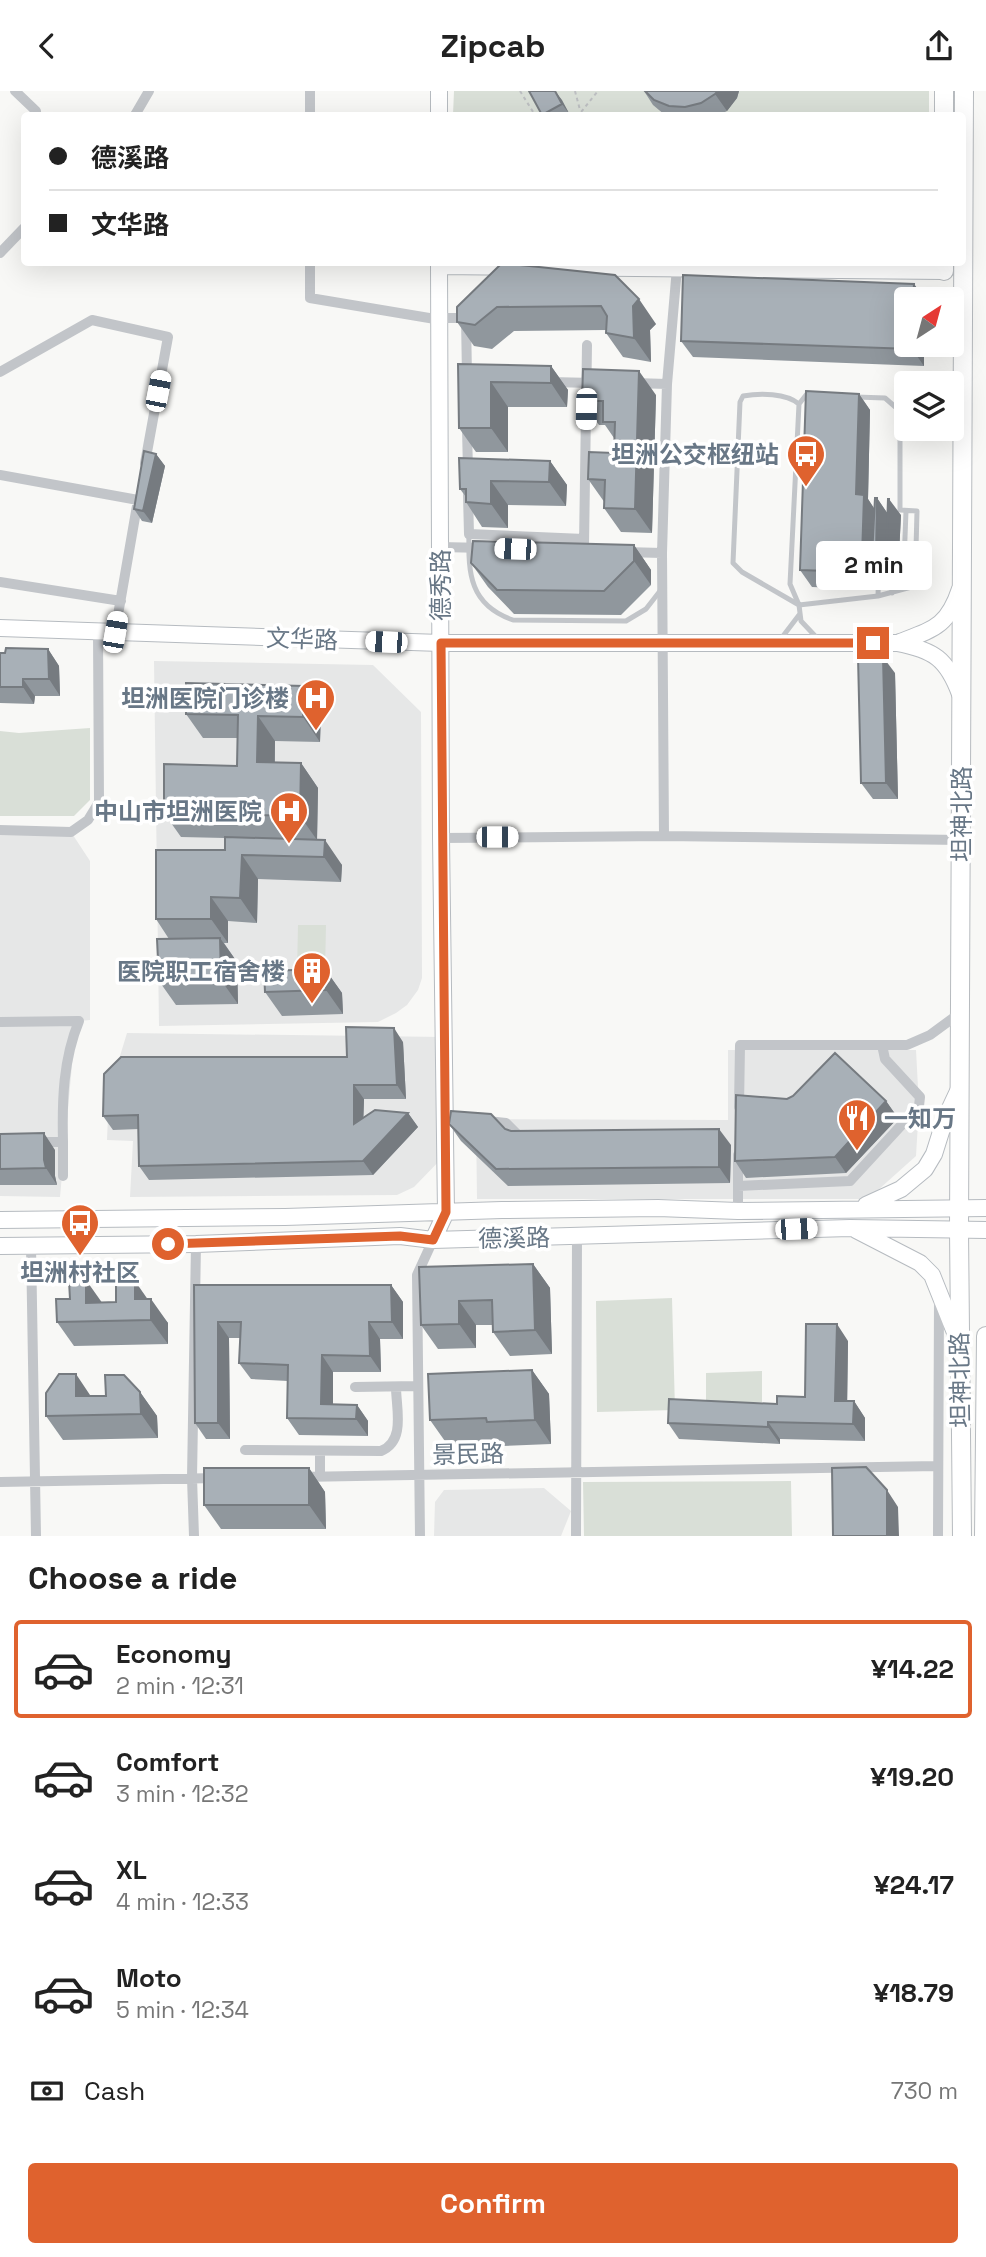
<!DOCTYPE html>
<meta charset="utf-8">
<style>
:root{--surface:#fff;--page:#f2f2f2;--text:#222;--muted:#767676;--line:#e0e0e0;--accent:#df622e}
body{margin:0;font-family:"Space Grotesk","Noto Sans SC",sans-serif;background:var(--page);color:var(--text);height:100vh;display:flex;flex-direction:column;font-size:26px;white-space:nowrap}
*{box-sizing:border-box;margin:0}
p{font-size:23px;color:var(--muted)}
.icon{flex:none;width:38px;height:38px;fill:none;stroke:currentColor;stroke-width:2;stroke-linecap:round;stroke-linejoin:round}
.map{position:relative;height:1445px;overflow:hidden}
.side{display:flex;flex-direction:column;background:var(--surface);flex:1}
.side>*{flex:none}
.banner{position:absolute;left:21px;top:21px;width:945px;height:154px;border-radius:7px;box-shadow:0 7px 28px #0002;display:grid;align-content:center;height:154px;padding:0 28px;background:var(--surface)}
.needle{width:46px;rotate:36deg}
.fabs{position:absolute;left:894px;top:196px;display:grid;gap:14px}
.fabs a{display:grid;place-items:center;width:70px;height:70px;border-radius:7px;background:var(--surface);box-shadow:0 7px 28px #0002;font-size:35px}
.end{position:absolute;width:32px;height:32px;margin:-16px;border:9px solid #df622e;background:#fff;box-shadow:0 0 0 4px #fff}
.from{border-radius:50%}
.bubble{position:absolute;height:49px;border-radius:7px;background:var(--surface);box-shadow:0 7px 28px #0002;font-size:23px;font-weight:600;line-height:49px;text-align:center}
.car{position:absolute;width:21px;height:42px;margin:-21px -10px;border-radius:9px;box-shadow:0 0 5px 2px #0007;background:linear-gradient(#fff 24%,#345 0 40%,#fff 0 76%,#345 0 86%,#fff 0)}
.banner b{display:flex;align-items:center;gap:24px;height:66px;font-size:26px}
.banner b+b{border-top:2px solid var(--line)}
.banner i{width:18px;height:18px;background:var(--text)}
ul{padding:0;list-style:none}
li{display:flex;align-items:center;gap:21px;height:98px;margin:0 14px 10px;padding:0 14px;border:4px solid transparent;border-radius:7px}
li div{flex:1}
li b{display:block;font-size:26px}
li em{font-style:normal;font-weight:600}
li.active{border-color:var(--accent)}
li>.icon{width:63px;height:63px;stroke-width:1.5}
h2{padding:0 28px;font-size:32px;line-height:84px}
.pay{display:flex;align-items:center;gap:18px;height:77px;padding:0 28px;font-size:26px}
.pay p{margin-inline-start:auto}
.primary-button{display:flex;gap:14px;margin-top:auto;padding:14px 28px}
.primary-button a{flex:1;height:80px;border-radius:7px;background:var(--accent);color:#fff;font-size:28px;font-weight:600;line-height:80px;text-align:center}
header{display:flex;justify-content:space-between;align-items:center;height:91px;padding:0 28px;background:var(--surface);font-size:32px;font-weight:600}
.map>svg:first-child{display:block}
.built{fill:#e6e7e7}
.green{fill:#d9dfd7}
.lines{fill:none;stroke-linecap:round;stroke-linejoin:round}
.secondary-casing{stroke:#b6bbc0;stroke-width:18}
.primary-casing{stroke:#b7bbbf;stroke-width:20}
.path{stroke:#bcbec1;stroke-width:2;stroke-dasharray:3.5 3.5;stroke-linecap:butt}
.lane{stroke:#c2c5c9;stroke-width:5}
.street{stroke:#c2c5c9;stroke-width:10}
.secondary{stroke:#fff;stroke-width:16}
.primary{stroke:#fff;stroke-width:18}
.wall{fill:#90979d}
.shaded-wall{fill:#767b80}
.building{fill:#a8b0b7;stroke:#767b80;stroke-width:2}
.route{stroke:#df622e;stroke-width:9}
.labels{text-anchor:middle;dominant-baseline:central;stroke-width:7;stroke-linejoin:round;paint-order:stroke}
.poi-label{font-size:24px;font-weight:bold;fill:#687786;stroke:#fff;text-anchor:end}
.street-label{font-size:24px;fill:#687786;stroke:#fff}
</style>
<header><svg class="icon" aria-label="back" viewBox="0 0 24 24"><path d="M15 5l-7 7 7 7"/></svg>Zipcab<svg class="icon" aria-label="share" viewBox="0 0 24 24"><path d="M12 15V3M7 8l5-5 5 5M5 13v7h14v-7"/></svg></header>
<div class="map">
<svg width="986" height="1445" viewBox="0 0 986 1445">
<rect width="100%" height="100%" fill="#f8f8f6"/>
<path class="built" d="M154,570L373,574L421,621L422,887L418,899L407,914L396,922L378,931L159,935Z
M0,739L71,741L90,770V929L79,930L75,941L60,1106L0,1105Z
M127,942L444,946L446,1063L414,1096L397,1104L130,1106L133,1050L107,1049L109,1001Z
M728,959H916L919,1015L916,1065L868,1108H477L476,1028L728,1029Z
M544,1397L571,1420L561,1445H434L435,1411L444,1399Z"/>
<path class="green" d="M454,0H929V24H453Z
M90,637V709L74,725H0V640L19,642Z
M298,834H326L325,882L297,881Z
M672,1207L675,1319L597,1321L596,1210Z
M762,1280V1311L706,1313V1282Z
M791,1390L792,1445H584L583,1391Z"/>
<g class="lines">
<defs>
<path id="secondary" d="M439,24V0
M439,175L944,180
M0,537L441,552H897C934,559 947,568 960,603
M900,551C934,538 948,535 960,498
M866,1114L901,1098L925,1078L934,1063L945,1028L960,996
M0,1129L285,1126L502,1119L658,1117L738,1120L986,1117
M856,1139L920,1172L932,1184L958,1249
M433,1149L446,1121L441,747L439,172
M0,1155L196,1153L400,1145L433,1149L850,1137L986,1139"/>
<path id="primary" d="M944,0V24
M944,180V172
M962,1445L959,1139L964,0
M984,1445L986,1245"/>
</defs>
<use href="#secondary" class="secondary-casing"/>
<use href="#primary" class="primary-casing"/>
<path class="path" d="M520,0L535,24
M575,0L580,19
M575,24L581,21L598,0"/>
<path class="lane" d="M799,313L806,304H811
M469,443C468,483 470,514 513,529L626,530L646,518L660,500
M903,498L906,420
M892,502V468
M878,505L879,469
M818,548L801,530L799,514L790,493L799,313C786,302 760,302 743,305L740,311L733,472L742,481L799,514L878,505L915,495L917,420L900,419V320L885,307L856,306
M780,549L799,524"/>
<path class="street" d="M15,0L36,20V24
M135,24L149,0
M310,24V0
M0,162L24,137
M310,172V207L441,229
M440,227H466L467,286
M0,281L92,229L168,246L145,372
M550,291L593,292
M634,292L667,293
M467,337L468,381
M0,384L138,409L115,541
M468,404L469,443L584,448
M584,454L587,254
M440,456L486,457
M625,461L662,462
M0,491L121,510
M0,739L71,741L88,729L99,711L98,541
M664,745L662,462L667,293L677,177
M441,747L664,745L961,749
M0,931L79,930C63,969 62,1009 63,1051
M739,1016L740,954H907L930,944L960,922
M487,1030L506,1032L523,1049
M38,1051H63V1085
M738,1095L850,1090L919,1015L920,1006L885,968L882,954
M738,1120V1064
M31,1155L36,1445
M355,1296L418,1295
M245,1359L381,1360C406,1350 396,1317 396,1296
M320,1360V1386
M300,1386L937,1375
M0,1391L218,1387
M194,1445L192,1387L196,1153
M420,1445L417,1184L433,1149
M576,1445L577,1145
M938,1445L939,1209"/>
<use href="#secondary" class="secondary"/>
<use href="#primary" class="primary"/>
</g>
<path class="wall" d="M529,0H555L570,24H543Z
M644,0H739L737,7L727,20L719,24H665L653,14Z
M502,172L656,233L650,239L651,271L623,266L606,242V239L514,240L492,258L474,255L457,231Z
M914,193L925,208H906L924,254V275L693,266L681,250Z
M458,273L551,275L568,299L567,316H508V361H476L459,337Z
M859,303L870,319L868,408L874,418L877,407L887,422L901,424L898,483L888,469L887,483H884L874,469V483L866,482L865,498L812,496L800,479Z
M656,304L652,442L621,441L604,417L605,412L588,388L614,362V347L605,334H599L582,310Z
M156,363L165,375L152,432L142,430L134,418Z
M550,370L567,394L566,415L508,414V437L482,436L466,411V406L460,398Z
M634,454L651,479V494L621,524L514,523L488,496L471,472Z
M48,558L59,575L60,605H35L34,613L0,612V562Z
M895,582L898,708H873L861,692Z
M321,619L320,651L275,650V672H301L318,697L317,749L342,774L341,791L258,788L257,832L228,830V852H224L237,871L238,913L176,914L159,890L169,848L156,828L225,759V747L181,746L164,722L237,675V647H203L186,623Z
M325,878L342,902L343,923L282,925L265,901Z
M403,951L406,1008H364L363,1026L408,1022L418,1036L373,1084L149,1089L139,1075V1038L113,1039L103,1025L347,966Z
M787,1008L886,1010L898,1027L846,1082L746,1087L735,1070Z
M449,1033L505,1038L511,1040L731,1054L730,1092L508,1095L461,1050Z
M0,1043L55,1059V1085L57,1094H0Z
M533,1173L550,1197L552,1263L510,1265L493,1241V1234H476V1257L438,1258L421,1234L419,1176Z
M194,1194H391L403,1211V1248H380L381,1281H333V1313L357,1314L368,1330V1345L299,1344L287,1327L288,1290L251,1288L239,1272L240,1247H229L230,1348H206L195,1332Z
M147,1208L168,1232V1253L74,1255L57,1231L116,1211Z
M848,1250L847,1310H854L865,1327V1350L780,1348V1353L679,1348L668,1332L777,1313L805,1306Z
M532,1279L549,1303L551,1353L503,1355L501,1351L447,1353L430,1329Z
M140,1301L157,1325L158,1347L63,1349L46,1325L106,1305Z
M309,1377L325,1401L326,1438H221L204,1414Z"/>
<path class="shaded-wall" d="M555,0L562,9L570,24L562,13Z
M718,0H739L737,7L727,20L715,3Z
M914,193L925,208H913Z
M639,208L656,233L650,239L651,271L634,247L633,215Z
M912,254H924V275L912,258Z
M551,275L568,299L567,316L551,292Z
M639,280L656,304L652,442L635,418Z
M491,291L508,316V361L491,337Z
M859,303L870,319L868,408L876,420L872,466L874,469V483L862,466L856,403Z
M156,363L165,375L152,432L143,420Z
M550,370L567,394L566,415L549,391Z
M491,390L508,414V437L491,413Z
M877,407L888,423L889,408L901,424L898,483L888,469L887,483L876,467Z
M634,454L651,479V494L634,470Z
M854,466L866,482L865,498L854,481Z
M48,558L59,575L60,605L49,588Z
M883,566L895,582L898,708L886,692Z
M23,588L35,605L34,613L23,596Z
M304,595L321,619L320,651L303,626Z
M258,625L275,650L274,696L257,671Z
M301,672L318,697L317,749L300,725Z
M325,749L342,774L341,791L324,766Z
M242,764L258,788L257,832L240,807Z
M211,806L228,830V852L211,828Z
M220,847L237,871L238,913L221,889Z
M325,878L342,902L343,923L326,899Z
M394,937L403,951L406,1008L397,994Z
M354,994L364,1008L363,1047L354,1033Z
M886,1010L898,1027L846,1082L835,1066Z
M408,1022L418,1036L373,1084L363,1070Z
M719,1038L731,1054L730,1092L719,1076Z
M44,1042L55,1059V1085L57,1094L46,1077L44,1069Z
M533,1173L550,1197L552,1263L535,1239Z
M86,1189L103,1213L86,1212Z
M135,1190L151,1213V1208L168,1232V1253L135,1208Z
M391,1194L403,1211V1248L392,1231Z
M459,1210L476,1234V1257L459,1233Z
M218,1231L229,1247L230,1348L218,1332Z
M369,1231L380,1248L381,1281L370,1265Z
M837,1233L848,1250L847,1326L835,1310Z
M322,1264L333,1281V1328L321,1313Z
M532,1279L549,1303L551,1353L535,1329Z
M76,1283L92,1307L76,1305Z
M140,1301L157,1325L158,1347L141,1323Z
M854,1310L865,1327V1350L853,1333Z
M357,1314L368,1330V1345L356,1328Z
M768,1331L780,1348V1353L768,1336Z
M309,1377L325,1401L326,1438L309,1414Z
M887,1399L898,1416L899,1445H887Z"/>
<path class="building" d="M529,0H555L562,13L542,24Z
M645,0H718L715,3L701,12L685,16L669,15L654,9Z
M502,172L615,184L639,208L633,215L634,247L606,242L607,225L601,215L497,216L475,234L457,231V216Z
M683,184L914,193L913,208H906V254H912V258L681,250Z
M458,273L551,275V292L491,291V337H459Z
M583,278L639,280L635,418L604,417L605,389L588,388L589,361L614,362L615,331H603V310H582Z
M806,300L859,303L856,403L864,404L862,466H854V481L800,479Z
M144,360L156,363L143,420L134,418Z
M459,367L550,370L549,391L491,390V413L466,411V398H460Z
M875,407H877L876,467L872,466Z
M888,408H889L886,467Z
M473,450L634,454V470L604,500L497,499L471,472Z
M6,557L48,558L49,588H23V596H0V562H5Z
M858,566H883L886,692H861Z
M186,592L304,595L303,626L258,625L257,671L301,672L300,725L164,722V673L237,675L238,624L186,623Z
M225,746L325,749L324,766L242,764L240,807L211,806V828H156V759H225Z
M220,847L221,889L159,890L157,848Z
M325,878L326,899L265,901L264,880Z
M346,936L394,937L397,994H354V1033L375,1019L408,1022L363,1070L139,1075L138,1024L103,1025L104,983L121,966H347Z
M835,962L886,1010L835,1066L735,1070L736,1004L787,1008L793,1005Z
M451,1020L491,1023L505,1038L511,1040L719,1038V1076L496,1078L449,1033Z
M44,1042V1069L46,1077L0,1078V1043Z
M533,1173L535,1239L493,1241L492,1209L459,1210V1233L421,1234L419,1176Z
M86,1189V1212L116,1211V1190H135V1208H151V1229L57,1231L56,1208H70L69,1190Z
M194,1194H391L392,1231H369L370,1265L322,1264L321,1313L357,1314L356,1328L287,1327L288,1274L239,1272L241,1231H218V1332H195Z
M806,1233H837L835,1310H854L853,1333L768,1331V1336L668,1332L669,1308L777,1313V1305L805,1306Z
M532,1279L535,1329L487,1331L486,1327L430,1329L428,1283Z
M59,1283H76V1305H106L105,1284H124L140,1301L141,1323L46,1325V1302Z
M866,1376L887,1399V1445H833L832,1377Z
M204,1377H309V1414H204Z"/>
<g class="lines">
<path class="route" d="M168,1153L400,1145L433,1149L446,1121L441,552H873"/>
</g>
<defs>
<symbol id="bus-pin" viewBox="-11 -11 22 30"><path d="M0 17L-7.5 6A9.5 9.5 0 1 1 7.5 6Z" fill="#df622e" stroke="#fff"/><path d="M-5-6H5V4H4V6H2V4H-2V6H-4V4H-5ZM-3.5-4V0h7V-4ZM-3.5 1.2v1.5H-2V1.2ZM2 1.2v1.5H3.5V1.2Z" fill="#fff"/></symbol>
<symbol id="hospital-pin" viewBox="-11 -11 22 30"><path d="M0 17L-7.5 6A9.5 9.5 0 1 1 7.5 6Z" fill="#df622e" stroke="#fff"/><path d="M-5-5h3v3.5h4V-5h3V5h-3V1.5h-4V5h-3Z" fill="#fff"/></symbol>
<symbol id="building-pin" viewBox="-11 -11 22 30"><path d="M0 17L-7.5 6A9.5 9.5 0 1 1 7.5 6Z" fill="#df622e" stroke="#fff"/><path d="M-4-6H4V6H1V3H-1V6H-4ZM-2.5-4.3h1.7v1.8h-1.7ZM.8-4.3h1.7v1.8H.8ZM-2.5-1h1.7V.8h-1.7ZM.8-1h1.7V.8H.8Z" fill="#fff"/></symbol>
<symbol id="restaurant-pin" viewBox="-11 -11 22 30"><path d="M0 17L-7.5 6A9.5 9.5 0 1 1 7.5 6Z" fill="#df622e" stroke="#fff"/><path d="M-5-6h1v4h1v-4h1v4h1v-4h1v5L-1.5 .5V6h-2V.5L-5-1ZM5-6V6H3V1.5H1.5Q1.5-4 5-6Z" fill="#fff"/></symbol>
</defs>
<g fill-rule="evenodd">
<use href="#bus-pin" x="784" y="341" width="44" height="60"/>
<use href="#hospital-pin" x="294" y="585" width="44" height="60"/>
<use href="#hospital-pin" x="267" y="698" width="44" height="60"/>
<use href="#building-pin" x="290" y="858" width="44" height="60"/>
<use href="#restaurant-pin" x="835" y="1005" width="44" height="60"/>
<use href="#bus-pin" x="58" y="1110" width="44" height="60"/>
</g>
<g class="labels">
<g class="poi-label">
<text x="779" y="363">坦洲公交枢纽站</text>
<text x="289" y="607">坦洲医院门诊楼</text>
<text x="262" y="720">中山市坦洲医院</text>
<text x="285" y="880">医院职工宿舍楼</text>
<text x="884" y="1027" text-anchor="start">一知万</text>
<text x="80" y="1181" text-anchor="middle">坦洲村社区</text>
</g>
<g class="street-label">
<text transform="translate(440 494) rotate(-90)">德秀路</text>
<text transform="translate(302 548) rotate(2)">文华路</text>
<text transform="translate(961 723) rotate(-90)">坦神北路</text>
<text transform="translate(514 1147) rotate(-1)">德溪路</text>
<text transform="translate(960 1289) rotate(-91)">坦神北路</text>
<text transform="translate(468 1363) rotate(-1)">景民路</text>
</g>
</g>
</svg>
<div class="fabs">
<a><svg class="needle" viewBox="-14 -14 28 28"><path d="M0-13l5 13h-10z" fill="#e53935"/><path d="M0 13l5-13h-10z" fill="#767676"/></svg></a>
<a><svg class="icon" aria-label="layers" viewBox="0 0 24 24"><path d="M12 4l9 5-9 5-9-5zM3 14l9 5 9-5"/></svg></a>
</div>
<i class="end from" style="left:168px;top:1153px"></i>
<i class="end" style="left:873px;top:552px"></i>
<div class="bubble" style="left:816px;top:450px;width:116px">2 min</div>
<i class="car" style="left:158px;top:300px;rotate:11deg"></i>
<i class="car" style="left:586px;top:318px;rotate:181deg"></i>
<i class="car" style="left:515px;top:458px;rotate:272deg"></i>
<i class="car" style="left:115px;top:541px;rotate:10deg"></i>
<i class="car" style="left:386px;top:551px;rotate:272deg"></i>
<i class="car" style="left:497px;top:746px;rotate:90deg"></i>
<i class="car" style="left:796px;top:1138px;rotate:88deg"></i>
<div class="banner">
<b><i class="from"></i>德溪路</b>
<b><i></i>文华路</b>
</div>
</div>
<section class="side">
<h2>Choose a ride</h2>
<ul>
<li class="active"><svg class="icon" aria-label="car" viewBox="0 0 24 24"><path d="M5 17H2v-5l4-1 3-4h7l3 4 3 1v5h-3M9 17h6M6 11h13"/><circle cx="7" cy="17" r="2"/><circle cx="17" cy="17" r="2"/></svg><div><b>Economy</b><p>2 min · 12:31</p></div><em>¥14.22</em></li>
<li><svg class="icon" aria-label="car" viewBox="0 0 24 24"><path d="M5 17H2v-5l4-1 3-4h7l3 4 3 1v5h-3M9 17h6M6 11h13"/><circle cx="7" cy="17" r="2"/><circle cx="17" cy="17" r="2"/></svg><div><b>Comfort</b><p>3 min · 12:32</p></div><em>¥19.20</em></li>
<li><svg class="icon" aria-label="car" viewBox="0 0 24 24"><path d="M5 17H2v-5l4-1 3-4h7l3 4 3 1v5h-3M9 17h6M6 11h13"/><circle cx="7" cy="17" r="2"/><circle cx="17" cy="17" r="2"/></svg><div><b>XL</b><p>4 min · 12:33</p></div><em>¥24.17</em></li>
<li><svg class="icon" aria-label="car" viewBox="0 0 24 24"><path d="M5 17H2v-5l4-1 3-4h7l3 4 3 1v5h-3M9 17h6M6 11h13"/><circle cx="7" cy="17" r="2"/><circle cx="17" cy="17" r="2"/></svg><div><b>Moto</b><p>5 min · 12:34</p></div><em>¥18.79</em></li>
</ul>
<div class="pay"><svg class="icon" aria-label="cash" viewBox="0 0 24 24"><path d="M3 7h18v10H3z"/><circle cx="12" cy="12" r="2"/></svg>Cash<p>730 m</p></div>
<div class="primary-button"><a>Confirm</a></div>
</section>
